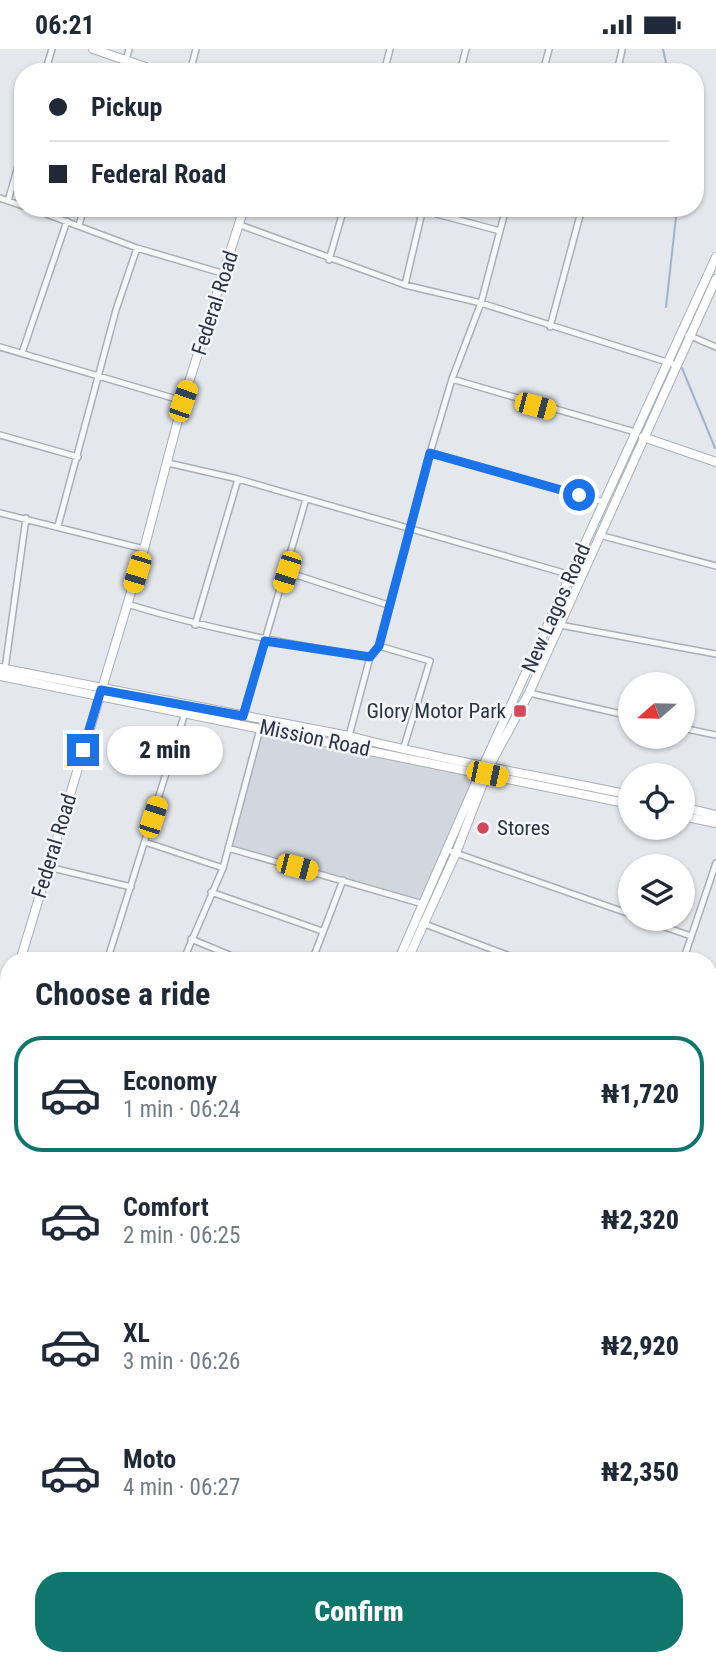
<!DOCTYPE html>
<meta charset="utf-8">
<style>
:root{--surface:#fff;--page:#f2f2f3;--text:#1f2937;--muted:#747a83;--line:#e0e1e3;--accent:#0f766e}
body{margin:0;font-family:"Roboto Condensed",sans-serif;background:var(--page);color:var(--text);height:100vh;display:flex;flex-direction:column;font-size:26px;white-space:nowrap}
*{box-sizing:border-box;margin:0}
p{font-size:23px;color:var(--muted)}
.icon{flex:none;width:38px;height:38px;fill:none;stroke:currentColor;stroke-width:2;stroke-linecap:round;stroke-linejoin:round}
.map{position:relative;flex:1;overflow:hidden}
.details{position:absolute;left:0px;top:903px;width:718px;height:714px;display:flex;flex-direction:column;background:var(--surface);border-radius:28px 28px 0 0;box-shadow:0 2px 5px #0004}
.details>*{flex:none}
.hud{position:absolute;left:14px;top:14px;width:690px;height:154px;border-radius:28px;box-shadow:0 2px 5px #0004;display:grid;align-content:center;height:154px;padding:0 35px;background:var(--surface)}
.needle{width:46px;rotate:250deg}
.fabs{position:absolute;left:618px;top:623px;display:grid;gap:14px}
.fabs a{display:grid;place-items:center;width:77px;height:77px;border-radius:50%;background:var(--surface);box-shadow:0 2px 5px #0004;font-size:35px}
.end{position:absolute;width:32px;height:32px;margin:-16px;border:9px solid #1a73e8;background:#fff;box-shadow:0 0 0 4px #fff}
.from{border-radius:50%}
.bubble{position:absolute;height:49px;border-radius:24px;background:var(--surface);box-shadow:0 2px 5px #0004;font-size:23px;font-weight:800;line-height:49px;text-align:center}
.car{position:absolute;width:21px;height:42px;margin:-21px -10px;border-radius:9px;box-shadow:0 0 5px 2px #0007;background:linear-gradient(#f5c518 24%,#345 0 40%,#f5c518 0 76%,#345 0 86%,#f5c518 0)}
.hud b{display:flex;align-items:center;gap:24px;height:66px;font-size:26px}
.hud b+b{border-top:2px solid var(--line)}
.hud i{width:18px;height:18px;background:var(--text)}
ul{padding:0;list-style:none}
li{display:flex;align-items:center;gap:21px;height:116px;margin:0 14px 10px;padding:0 21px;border:4px solid transparent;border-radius:28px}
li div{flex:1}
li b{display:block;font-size:26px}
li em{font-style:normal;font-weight:800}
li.selected{border-color:var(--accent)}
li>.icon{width:63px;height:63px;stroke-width:1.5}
h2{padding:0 35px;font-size:32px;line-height:84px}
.cta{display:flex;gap:14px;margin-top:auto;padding:14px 35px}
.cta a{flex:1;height:80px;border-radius:28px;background:var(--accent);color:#fff;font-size:28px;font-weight:800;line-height:80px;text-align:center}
.status{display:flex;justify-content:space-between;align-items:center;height:49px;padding:0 35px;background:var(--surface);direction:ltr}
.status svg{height:19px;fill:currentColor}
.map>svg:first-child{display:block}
.built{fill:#d2d6de}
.green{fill:#c9d6c5}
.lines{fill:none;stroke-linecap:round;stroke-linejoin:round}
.stream{stroke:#9fb4cc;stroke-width:2}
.street-casing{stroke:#a9aeb7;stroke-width:8}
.secondary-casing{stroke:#a9aeb7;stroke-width:10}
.street{stroke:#f7f8fa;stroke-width:5}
.secondary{stroke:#fff;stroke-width:8}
.route{stroke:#1a73e8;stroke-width:9}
.poi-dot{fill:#d1495b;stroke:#f4f6f9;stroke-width:2.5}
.labels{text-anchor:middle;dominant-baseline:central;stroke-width:5;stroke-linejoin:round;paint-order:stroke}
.street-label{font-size:21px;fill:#2b3445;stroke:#f4f6f9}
.poi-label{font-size:21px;fill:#2b3445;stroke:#f4f6f9;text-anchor:end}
</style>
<div class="status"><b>06:21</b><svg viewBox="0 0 49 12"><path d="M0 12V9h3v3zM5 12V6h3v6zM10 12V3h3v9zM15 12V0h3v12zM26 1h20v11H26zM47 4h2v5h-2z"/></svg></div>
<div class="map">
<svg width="716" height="1617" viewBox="0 0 716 1617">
<rect width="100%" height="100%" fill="#e4e7ec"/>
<path class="built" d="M260,672L486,721L426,860L224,801Z"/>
<path class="green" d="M0,1307L9,1311V1477L0,1473Z"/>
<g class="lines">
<path class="stream" d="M663,0L668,23
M666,258L677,159
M682,319L715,399"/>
<defs>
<path id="street" d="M45,23L52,0
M123,23L129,0
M190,23L196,0
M384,23L390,0
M460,23L466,0
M543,23L549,0
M617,23L622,1
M0,149L23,157
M8,152L23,100
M30,159L137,199L225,225
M422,161L500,182
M79,176L84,159
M240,176L405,236L481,254L676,316
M329,211L344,159
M405,236L423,159
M550,278L582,159
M688,286L716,298
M0,298L183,352
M22,304L67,172
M452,330L635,383
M0,386L78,408
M430,404L604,453
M168,414L238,430L571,526
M0,464L144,500
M58,477L116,261L137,199
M599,486L716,517
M287,523L388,556
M127,555C208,580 288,595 370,608
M195,576L238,430
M560,576L716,605
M379,597L430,612L403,701
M5,620L26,469
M529,644L630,667
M243,667L306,450
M682,679L716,686
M349,687L370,608L379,597L430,404L452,330L481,254L506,159
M145,793L223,819
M228,799L423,855
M447,801L630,865
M48,818L131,838
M211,843L322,882
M642,870L691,887
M422,874L523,912
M191,890L244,912
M107,912L185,664
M183,912L223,819L260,680
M312,912L343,831
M683,912L716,814
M0,1000L9,997
M709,1058L716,1060
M0,1067L9,1070
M709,1139L716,1141
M0,1147L9,1151
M709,1224L716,1227
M709,1305L716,1307
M709,1394L716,1377
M709,1433L716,1438
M0,1477L9,1481
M709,1534L716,1538
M42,1608V1617
M135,1608L147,1617
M260,1608L271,1617
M482,1608L494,1617
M675,1608L689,1617
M210,1617L216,1608
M288,1617L293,1608
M381,1617L386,1608
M553,1617L557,1608
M662,1617L667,1608"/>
<path id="secondary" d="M93,0L160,23
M643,388L716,413
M0,619L349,687C441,711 536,726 630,746
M0,627L630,755
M682,758L716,766
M682,767L716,774
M20,912L144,500L183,352L244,159
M398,912L484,715L716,208
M407,912L456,804L490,716L529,644L716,230
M0,978L9,949
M86,1617L90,1608
M96,1617L100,1608"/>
</defs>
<use href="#street" class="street-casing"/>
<use href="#secondary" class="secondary-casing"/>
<use href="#street" class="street"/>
<use href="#secondary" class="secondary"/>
</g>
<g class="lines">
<path class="route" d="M83,701L101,641L243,667L265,592L370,608L379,597L430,404L579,446"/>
</g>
<g class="poi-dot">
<rect x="513" y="655" width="14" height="14" rx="3.5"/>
<circle cx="483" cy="779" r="7"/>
</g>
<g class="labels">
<g class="street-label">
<text transform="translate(215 254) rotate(-72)">Federal Road</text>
<text transform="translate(556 559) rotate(-66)">New Lagos Road</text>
<text transform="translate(315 689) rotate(12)">Mission Road</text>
<text transform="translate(54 797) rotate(-73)">Federal Road</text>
</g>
<g class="poi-label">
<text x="506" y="662">Glory Motor Park</text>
<text x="497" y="779" text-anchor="start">Stores</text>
</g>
</g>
</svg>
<div class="fabs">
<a><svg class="needle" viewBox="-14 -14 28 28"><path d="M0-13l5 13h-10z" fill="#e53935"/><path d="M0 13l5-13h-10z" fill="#747a83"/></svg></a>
<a><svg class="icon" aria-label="locate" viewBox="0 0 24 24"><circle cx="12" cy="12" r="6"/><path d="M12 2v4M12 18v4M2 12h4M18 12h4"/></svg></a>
<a><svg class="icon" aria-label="layers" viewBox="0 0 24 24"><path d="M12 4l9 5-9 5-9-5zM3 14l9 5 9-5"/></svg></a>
</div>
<i class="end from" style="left:579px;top:446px"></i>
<i class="end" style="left:83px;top:701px"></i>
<div class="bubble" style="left:107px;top:677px;width:116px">2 min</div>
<i class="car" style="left:183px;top:352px;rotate:19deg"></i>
<i class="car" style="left:535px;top:357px;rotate:105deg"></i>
<i class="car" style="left:137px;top:523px;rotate:197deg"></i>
<i class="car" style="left:287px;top:523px;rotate:198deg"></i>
<i class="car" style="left:487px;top:725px;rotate:102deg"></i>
<i class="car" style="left:153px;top:768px;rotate:18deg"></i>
<i class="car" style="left:297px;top:818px;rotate:105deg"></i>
<div class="hud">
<b><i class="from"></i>Pickup</b>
<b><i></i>Federal Road</b>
</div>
<section class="details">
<h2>Choose a ride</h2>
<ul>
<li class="selected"><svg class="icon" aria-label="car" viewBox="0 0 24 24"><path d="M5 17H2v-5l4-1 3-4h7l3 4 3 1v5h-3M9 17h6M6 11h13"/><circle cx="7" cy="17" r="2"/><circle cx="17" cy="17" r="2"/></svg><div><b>Economy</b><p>1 min · 06:24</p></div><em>₦1,720</em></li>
<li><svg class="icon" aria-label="car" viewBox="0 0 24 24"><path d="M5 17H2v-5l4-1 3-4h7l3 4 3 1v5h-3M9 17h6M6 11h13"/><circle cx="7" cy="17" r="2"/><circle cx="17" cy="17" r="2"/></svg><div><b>Comfort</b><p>2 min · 06:25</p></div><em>₦2,320</em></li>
<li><svg class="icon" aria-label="car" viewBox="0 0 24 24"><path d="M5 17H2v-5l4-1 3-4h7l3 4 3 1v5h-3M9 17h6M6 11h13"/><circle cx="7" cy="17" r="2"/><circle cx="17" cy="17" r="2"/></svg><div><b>XL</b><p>3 min · 06:26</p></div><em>₦2,920</em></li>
<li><svg class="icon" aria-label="car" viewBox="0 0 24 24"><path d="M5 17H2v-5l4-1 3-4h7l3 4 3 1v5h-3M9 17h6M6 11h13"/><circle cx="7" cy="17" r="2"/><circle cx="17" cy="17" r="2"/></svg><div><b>Moto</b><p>4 min · 06:27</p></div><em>₦2,350</em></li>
</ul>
<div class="cta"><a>Confirm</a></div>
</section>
</div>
